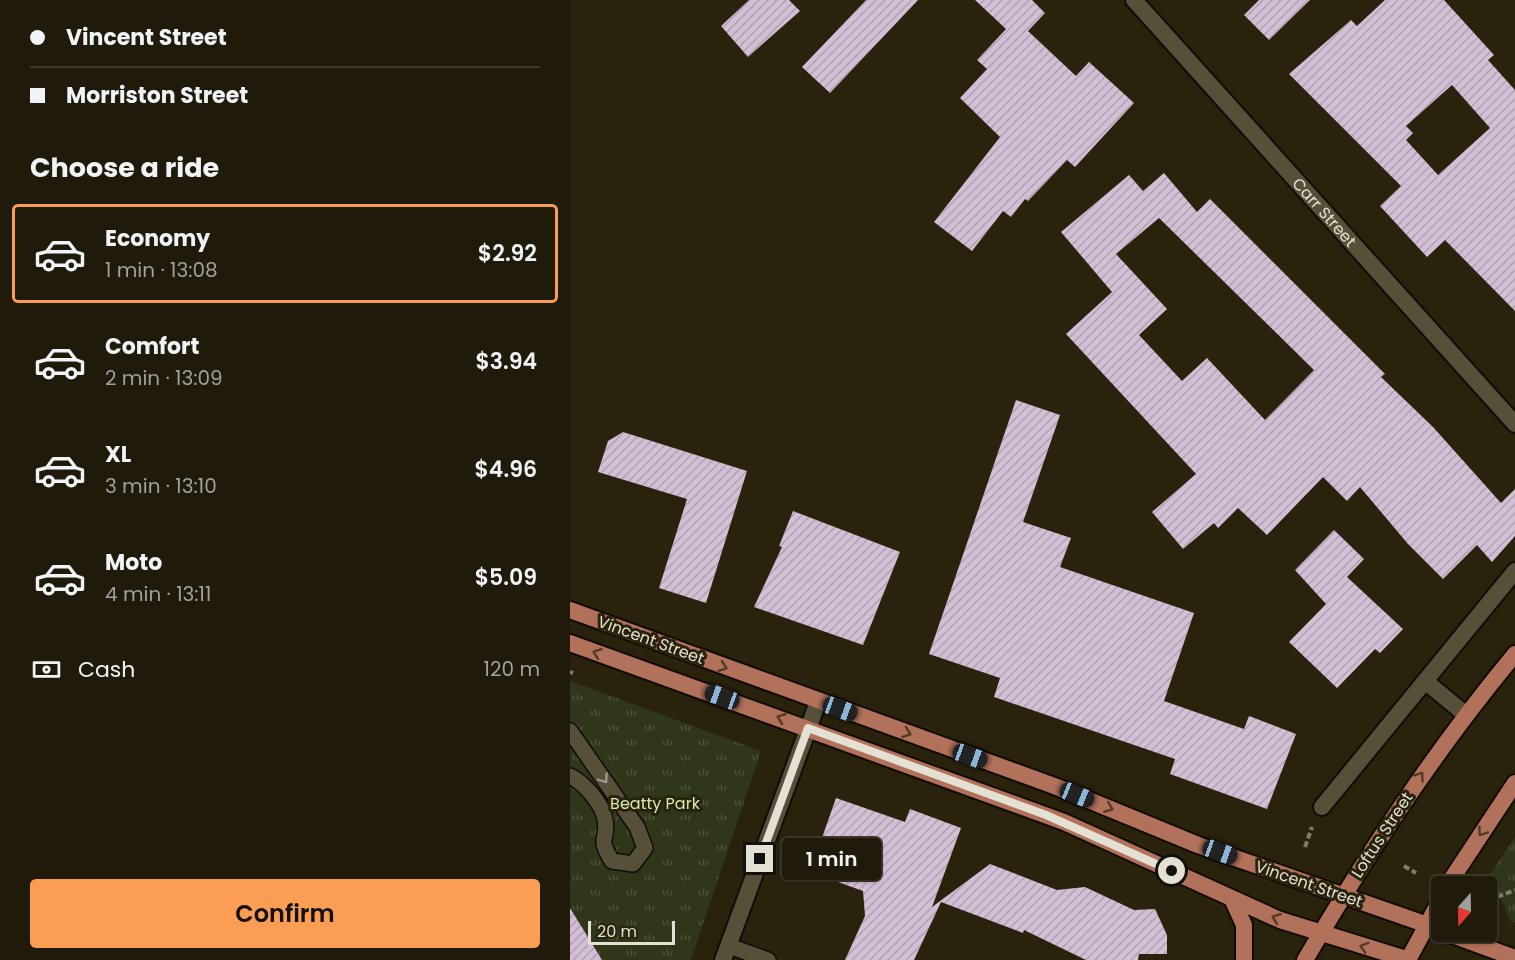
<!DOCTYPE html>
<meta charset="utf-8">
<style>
:root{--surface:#1f1a0a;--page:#2c2718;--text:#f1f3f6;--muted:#a1a19c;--line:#3c382b;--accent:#fc9d54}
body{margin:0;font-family:Poppins,sans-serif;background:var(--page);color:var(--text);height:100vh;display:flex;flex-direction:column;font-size:22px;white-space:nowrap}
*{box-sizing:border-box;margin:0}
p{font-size:20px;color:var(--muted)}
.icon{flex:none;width:33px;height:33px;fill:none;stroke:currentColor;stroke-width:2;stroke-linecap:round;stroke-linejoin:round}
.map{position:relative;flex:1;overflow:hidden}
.panel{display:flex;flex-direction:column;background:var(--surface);width:570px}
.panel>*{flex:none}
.hud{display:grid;align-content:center;height:132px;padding:0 30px;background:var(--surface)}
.needle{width:39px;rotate:200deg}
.tools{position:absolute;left:861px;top:876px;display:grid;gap:12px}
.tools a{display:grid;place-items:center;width:66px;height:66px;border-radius:6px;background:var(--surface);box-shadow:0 2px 4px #0004,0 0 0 2px var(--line);font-size:30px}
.scale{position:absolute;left:18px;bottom:15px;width:87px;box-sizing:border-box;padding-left:6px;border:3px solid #e4e1d4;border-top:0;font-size:16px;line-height:21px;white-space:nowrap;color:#e4e1d4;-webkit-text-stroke:4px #29230e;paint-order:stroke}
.end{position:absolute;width:27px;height:27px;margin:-14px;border:8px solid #e4e1d4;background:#111;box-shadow:0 0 0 3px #111}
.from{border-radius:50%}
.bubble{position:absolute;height:42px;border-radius:6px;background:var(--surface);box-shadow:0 2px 4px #0004,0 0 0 2px var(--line);font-size:20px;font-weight:600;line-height:42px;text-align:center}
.car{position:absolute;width:18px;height:36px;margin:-18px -9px;border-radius:8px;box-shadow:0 0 4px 2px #0007;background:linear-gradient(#222 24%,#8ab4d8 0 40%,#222 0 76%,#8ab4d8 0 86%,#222 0)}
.hud b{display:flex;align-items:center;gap:21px;height:57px;font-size:22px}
.hud b+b{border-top:2px solid var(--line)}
.hud i{width:15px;height:15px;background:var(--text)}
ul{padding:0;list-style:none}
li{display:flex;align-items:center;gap:18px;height:99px;margin:0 12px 9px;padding:0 18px;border:3px solid transparent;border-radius:6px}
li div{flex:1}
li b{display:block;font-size:22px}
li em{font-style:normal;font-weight:600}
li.on{border-color:var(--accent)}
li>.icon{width:54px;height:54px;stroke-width:1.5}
h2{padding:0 30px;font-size:27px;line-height:72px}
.pay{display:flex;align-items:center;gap:15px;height:66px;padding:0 30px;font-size:22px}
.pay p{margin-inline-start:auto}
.action{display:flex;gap:12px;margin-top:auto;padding:12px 30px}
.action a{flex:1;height:69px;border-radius:6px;background:var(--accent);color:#111;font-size:24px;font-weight:600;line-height:69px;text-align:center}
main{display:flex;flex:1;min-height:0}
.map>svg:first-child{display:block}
.grass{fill:url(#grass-tufts)}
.building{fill:url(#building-hatch);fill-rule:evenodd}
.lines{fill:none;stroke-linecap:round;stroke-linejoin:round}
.service-casing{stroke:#120c00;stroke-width:18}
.minor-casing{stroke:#120c00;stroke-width:20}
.tertiary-casing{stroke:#120c00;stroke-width:20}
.primary-casing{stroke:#120c00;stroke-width:20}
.path{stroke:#807c6a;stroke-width:4;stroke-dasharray:6 3;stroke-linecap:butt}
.service{stroke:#564f39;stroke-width:15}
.minor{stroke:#564f39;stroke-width:16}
.tertiary{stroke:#564f39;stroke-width:16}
.primary{stroke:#b2715a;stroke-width:16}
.oneway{stroke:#523a25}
.oneway2{stroke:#9d9886}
.route{stroke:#e4e1d4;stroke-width:8}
.labels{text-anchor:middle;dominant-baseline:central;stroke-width:6;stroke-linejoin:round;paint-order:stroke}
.street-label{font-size:16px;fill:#e4e1d4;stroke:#29230e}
.park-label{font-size:16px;fill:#d8e8ad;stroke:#29230e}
</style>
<main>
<section class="panel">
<div class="hud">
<b><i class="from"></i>Vincent Street</b>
<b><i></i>Morriston Street</b>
</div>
<h2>Choose a ride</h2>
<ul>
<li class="on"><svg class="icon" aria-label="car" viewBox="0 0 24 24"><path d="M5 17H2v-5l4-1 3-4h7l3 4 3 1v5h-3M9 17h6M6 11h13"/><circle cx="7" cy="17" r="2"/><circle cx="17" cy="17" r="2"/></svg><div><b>Economy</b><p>1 min · 13:08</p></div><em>$2.92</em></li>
<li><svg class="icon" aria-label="car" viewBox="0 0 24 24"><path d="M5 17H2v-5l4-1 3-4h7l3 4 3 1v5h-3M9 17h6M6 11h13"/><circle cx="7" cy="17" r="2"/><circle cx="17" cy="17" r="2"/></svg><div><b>Comfort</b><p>2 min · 13:09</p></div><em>$3.94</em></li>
<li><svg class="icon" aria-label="car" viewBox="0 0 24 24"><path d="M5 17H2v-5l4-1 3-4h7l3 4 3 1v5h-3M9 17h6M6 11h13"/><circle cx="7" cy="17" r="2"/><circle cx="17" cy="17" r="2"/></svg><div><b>XL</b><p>3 min · 13:10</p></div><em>$4.96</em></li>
<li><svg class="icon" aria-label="car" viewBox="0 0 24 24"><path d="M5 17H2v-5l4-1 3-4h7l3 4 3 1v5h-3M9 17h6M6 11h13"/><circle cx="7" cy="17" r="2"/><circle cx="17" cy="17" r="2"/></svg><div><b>Moto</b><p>4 min · 13:11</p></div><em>$5.09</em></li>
</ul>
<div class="pay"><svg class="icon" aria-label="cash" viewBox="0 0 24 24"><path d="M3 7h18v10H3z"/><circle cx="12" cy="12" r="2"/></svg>Cash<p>120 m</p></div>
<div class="action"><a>Confirm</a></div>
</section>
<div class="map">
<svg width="945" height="960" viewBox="0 0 945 960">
<defs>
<pattern id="grass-tufts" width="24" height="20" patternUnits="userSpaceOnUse" patternTransform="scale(1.5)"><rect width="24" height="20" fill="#2f361a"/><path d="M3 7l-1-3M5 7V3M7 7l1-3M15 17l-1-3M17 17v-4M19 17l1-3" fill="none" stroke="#4d533a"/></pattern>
<pattern id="building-hatch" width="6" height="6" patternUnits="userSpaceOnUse" patternTransform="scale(1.5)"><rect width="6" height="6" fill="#d3bfd5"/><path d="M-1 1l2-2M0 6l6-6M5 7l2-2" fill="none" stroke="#afa0b0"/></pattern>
</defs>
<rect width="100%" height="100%" fill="#29230e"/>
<path class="grass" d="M0,681L191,751L121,960H0Z
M945,837V923L941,922L920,874Z"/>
<path class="building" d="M179,0H219L230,11L178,57L151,26Z
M296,0H348L260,93L232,67Z
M405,0H462L475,13L458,31L506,76L519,62L564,103L505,167L497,160L458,201L455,199L441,217L433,211L402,251L364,222L430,137L390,98L417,69L407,60L436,29Z
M689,0H740L699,40L674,15Z
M815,0H874L924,55L918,60L945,90V311L875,240L857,257L810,206L831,186L719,74L781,20L787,26ZM882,85L920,128L868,175L836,140L843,133L836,126Z
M594,173L627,212L640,199L815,374L811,377L863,427L931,503L945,489V536L922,562L907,545L873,579L838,544L790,487L777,501L753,477L697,535L668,508L648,528L644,523L613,549L582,512L626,474L496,334L542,292L491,232L559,175L573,191ZM589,218L744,370L695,420L637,358L612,381L569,335L597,309L546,254Z
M446,400L490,415L453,522L501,538L490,567L624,613L594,701L674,729L679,716L726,734L697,809L600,774L605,759L424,697L430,678L359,654Z
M53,432L177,471L136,603L89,588L117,499L28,472L38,441Z
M223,511L330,552L293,645L184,607L212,547L209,546Z
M764,530L794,559L777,577L833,629L810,653L805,649L767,688L719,642L756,604L725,570Z
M266,798L335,822L340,809L391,828L362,907L420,864L487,890L515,887L564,910L585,909L597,935V954H569L568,960H516L454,930L453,933L371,902L344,960H275L295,916L293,891L240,872Z
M0,908L32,960H0Z"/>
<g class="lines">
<defs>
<path id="service" d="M0,731L67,827L75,848L63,864L42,861C26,835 39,842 35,820C33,804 14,783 0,776
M159,946L198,960"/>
<path id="minor" d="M855,681L895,714
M752,807L945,571
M153,960L248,702"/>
<g id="tertiary">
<path id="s1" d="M564,0L945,424"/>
</g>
<path id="primary" d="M0,610L487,787L628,845L872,930
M0,643L494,822L710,920L839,960
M877,886L945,783
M663,901L674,925V960
M874,932L945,958
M735,960C800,850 863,753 945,654
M838,960L872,897"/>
</defs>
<use href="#service" class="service-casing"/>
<use href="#minor" class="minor-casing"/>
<use href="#tertiary" class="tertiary-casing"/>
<use href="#primary" class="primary-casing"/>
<path class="path" d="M0,672L3,673
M735,847L742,827
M834,866L846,873
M919,900L945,890"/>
<use href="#service" class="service"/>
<use href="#minor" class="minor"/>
<use href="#tertiary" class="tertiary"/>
<use href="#primary" class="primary"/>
</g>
<defs><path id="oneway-chevron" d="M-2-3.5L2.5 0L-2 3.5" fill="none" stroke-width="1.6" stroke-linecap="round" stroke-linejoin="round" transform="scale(1.5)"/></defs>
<g class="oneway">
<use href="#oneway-chevron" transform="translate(27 653) rotate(-160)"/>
<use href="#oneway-chevron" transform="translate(153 667) rotate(20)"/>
<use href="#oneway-chevron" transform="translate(211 718) rotate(-160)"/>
<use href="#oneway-chevron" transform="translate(337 733) rotate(20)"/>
<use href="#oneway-chevron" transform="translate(850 776) rotate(-54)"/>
<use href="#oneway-chevron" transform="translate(539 808) rotate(22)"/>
<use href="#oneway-chevron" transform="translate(912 832) rotate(124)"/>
<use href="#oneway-chevron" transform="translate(706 918) rotate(-159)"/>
<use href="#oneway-chevron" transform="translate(794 947) rotate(-163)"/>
</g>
<use class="oneway2" href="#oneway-chevron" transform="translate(34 779) rotate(55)"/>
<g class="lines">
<path class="route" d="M190,859L238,728L476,815L602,871"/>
</g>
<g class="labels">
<g class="street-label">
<text stroke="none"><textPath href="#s1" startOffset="285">Carr Street</textPath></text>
<text transform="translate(81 640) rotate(20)">Vincent Street</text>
<text transform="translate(812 835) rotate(-57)">Loftus Street</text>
<text transform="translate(739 884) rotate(19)">Vincent Street</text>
</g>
<g class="park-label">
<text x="85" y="803">Beatty Park</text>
</g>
</g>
</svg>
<div class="tools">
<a><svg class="needle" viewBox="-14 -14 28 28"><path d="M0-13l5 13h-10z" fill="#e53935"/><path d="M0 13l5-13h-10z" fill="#a1a19c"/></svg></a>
</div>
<div class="scale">20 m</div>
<i class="end from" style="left:602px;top:871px"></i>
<i class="end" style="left:190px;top:859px"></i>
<div class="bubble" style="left:212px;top:838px;width:99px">1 min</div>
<i class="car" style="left:152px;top:697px;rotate:290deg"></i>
<i class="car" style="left:270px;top:709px;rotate:110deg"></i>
<i class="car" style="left:400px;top:756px;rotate:110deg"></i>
<i class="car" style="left:507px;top:795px;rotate:112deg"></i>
<i class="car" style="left:650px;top:852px;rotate:110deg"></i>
</div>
</main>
